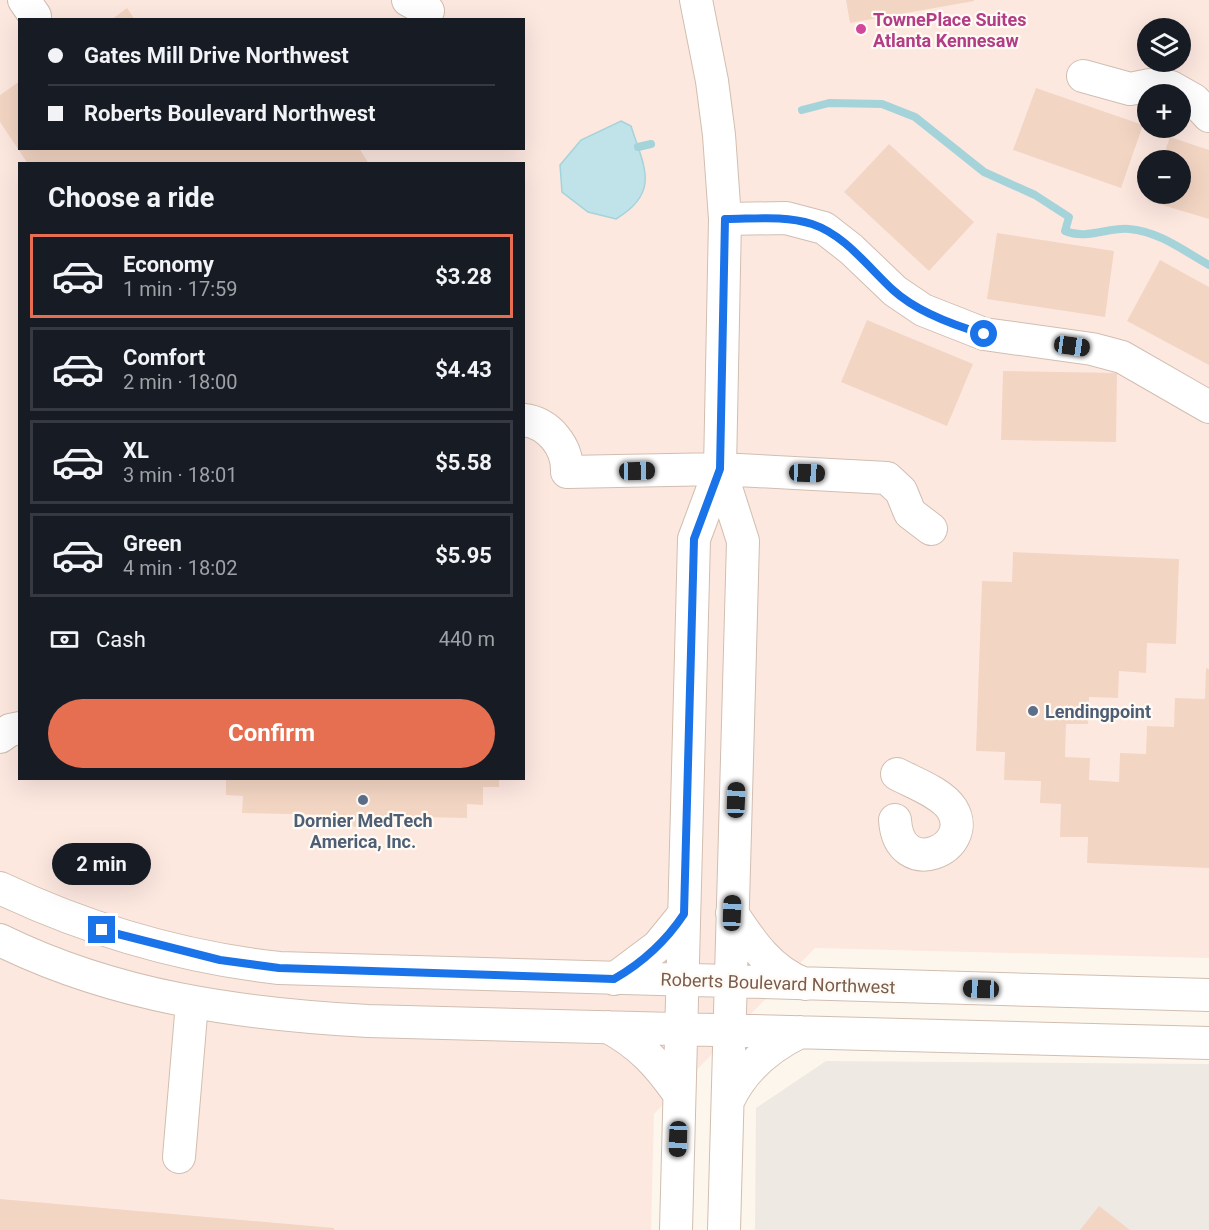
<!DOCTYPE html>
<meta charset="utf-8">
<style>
:root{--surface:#171b24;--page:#242831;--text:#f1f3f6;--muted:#9ea1a6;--line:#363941;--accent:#e76f51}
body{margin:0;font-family:Roboto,sans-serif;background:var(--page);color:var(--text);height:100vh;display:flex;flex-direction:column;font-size:22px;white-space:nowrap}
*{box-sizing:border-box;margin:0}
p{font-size:20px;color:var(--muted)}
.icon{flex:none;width:33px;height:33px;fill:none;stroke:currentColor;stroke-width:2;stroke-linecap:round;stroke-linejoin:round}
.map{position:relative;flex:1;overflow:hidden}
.panel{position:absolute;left:18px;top:162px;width:507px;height:618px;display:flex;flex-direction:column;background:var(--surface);border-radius:0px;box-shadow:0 6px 24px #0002}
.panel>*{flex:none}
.guide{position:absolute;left:18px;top:18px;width:507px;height:132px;border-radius:0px;box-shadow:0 6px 24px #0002;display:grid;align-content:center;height:132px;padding:0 30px;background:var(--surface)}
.fabs{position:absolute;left:1137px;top:18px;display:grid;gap:12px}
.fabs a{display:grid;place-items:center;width:54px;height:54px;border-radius:50%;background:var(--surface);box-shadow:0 6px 24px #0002;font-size:30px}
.end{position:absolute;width:27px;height:27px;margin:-14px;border:8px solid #1a73e8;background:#fff;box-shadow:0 0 0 3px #fff}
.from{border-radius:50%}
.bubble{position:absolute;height:42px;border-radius:21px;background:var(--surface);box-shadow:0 6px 24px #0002;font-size:20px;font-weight:700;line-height:42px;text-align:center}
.car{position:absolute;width:18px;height:36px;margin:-18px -9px;border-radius:8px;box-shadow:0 0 4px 2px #0007;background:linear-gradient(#222 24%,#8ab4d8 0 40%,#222 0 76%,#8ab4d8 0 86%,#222 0)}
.guide b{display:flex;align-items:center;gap:21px;height:57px;font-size:22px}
.guide b+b{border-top:2px solid var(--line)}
.guide i{width:15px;height:15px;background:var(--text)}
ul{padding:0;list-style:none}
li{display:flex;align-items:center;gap:18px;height:84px;margin:0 12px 9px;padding:0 18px;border:3px solid var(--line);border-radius:0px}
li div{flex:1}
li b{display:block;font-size:22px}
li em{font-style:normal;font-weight:700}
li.selected{border-color:var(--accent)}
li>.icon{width:54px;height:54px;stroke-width:1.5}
h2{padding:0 30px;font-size:27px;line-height:72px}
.pay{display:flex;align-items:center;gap:15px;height:66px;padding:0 30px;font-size:22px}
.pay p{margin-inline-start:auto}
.cta{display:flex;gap:12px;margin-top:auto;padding:12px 30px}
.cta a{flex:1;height:69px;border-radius:36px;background:var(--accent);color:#fff;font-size:24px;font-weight:700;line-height:69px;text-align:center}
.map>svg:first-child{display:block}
.commercial{fill:#fde8e0;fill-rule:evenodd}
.industrial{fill:#efe9e4}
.water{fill:#bfe3e8;stroke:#a5d3da;stroke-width:1.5}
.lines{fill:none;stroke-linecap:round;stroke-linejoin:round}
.stream{stroke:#a5d3da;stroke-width:8}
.building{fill:#f3d5c3}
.minor-casing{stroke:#d1beb0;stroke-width:34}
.minor{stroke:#fff;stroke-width:32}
.route{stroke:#1a73e8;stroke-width:8}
.hotel-dot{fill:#d1479c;stroke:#fffaf3;stroke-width:2}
.service-dot{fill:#5c6f8a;stroke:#fffaf3;stroke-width:2}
.labels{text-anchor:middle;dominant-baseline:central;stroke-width:4.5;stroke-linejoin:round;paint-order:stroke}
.hotel-label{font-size:18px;font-weight:bold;fill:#b23c85;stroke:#fffaf3;text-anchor:start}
.service-label{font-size:18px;font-weight:bold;fill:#4e5e75;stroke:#fffaf3;text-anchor:start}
.street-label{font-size:18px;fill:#7a5c4d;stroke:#fffaf3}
</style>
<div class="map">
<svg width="1209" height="1230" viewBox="0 0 1209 1230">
<rect width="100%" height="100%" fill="#fdf6ec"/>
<path class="commercial" d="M0,0H1209V958L815,948L654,1114L651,1230H0ZM20,20H524V148H20ZM1148,28H1180V62H1148ZM1148,94H1180V128H1148ZM1148,160H1180V194H1148ZM20,164H524V778H20Z"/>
<path class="industrial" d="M826,1061L1209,1064V1230H755L756,1108Z"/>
<path class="water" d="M621,121L631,126C644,167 661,192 616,219L588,212L562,192L560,165L581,140Z"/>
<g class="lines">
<path class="stream" d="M802,110L829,103L882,104L915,117L984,172L1035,195L1069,217L1065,231C1087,240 1108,227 1129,229C1158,231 1184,251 1209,265
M638,147L651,144"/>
</g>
<path class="building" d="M846,0H974V1L850,23Z
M127,8L135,20H111Z
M20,81V148H359L369,164H28L0,122V95Z
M1036,88L1143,125L1121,188L1013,150Z
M1170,137L1209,150V219L1149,201L1152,194H1180V160H1162Z
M889,144L974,222L929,271L844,192Z
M997,233L1114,251L1105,317L987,299Z
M1160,260L1209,287V365L1127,321Z
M867,320L973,364L947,426L841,382Z
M1003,371L1117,373L1116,442L1001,440Z
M1013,552L1179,559L1176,644L1147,643L1146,673L1119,671L1118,698L1089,697L1088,724H1066L1065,757L1090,758L1089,780L1119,782L1120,753L1146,754L1147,726L1174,727L1175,698L1205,699L1206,668L1209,669V868L1087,863L1088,837H1060L1061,804L1040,803L1041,781L1004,780L1005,752L976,751L982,581L1012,582Z
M226,778H499V787H483V805L467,804V818L374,816L366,823L356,827L344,825L333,815L242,813L243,796L226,795Z
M0,1199L334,1228V1230H0Z
M1099,1206L1130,1230H1080Z"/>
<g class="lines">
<defs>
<path id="minor" d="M24,0L35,16
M408,0L428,11
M1083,76L1130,89L1150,85L1171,87L1194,100L1209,116
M725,219L786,218L824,228L851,249L895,291L923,310L984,334L1092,349L1122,357L1209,407
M524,420C549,423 568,447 567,472L720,469L887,478L901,491L910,513L931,529
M720,469L743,541L724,1230
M0,737L10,730L20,728
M895,820C899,882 976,849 952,809C942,793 914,783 897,774
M0,888C89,930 181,957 279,968L1209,995
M732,913C751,942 771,972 805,984
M0,940C116,997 240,1014 368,1021L1209,1043
M614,979L658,946L684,914
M608,1027C640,1044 659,1065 679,1094
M728,1101C743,1069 769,1047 800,1032
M179,1157L192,1003
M676,1230L694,539L720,469L725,219L719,135L712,81L696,0"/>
</defs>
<use href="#minor" class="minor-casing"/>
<use href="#minor" class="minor"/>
</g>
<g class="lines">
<path class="route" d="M102,930L220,960L279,968L614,979C642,963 666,941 684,914L694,539L720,469L725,219C754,219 784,215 812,224C845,235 868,267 893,290C917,312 953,325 984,334"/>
</g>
<circle class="hotel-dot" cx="861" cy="29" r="6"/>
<g class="service-dot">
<circle cx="1033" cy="711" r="6"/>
<circle cx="363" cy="800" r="6"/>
</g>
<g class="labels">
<g class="hotel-label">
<text x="873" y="19">TownePlace Suites<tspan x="873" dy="21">Atlanta Kennesaw</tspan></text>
</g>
<g class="service-label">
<text x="1045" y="711">Lendingpoint</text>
<text x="363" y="820" text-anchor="middle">Dornier MedTech<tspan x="363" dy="21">America, Inc.</tspan></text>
</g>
<g class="street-label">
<text transform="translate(778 983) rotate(2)">Roberts Boulevard Northwest</text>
</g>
</g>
</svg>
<div class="fabs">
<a><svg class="icon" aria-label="layers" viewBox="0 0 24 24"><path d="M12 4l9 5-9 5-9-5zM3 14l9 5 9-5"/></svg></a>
<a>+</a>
<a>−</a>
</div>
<i class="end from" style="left:984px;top:334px"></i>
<i class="end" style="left:102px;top:930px"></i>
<div class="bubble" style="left:52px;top:843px;width:99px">2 min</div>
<i class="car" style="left:1072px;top:346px;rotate:98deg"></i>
<i class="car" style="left:637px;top:471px;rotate:89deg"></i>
<i class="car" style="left:807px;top:473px;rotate:92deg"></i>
<i class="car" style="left:736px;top:800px;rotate:2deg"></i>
<i class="car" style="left:732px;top:913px;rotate:2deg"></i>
<i class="car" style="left:981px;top:989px;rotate:272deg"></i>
<i class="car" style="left:678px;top:1139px;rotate:182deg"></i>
<div class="guide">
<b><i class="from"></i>Gates Mill Drive Northwest</b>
<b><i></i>Roberts Boulevard Northwest</b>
</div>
<section class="panel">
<h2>Choose a ride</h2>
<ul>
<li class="selected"><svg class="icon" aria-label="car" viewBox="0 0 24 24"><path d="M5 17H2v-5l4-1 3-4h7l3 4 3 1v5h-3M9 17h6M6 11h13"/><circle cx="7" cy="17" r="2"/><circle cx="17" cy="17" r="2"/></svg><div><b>Economy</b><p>1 min · 17:59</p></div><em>$3.28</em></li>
<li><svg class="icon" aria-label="car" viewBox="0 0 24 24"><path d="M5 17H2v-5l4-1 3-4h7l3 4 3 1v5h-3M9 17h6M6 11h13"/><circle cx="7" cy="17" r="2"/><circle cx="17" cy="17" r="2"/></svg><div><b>Comfort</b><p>2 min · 18:00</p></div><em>$4.43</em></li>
<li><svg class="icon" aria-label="car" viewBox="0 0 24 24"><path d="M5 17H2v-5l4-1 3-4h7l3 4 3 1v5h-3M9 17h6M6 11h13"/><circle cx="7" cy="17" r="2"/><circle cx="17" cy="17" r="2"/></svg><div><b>XL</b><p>3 min · 18:01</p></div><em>$5.58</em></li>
<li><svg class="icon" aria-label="car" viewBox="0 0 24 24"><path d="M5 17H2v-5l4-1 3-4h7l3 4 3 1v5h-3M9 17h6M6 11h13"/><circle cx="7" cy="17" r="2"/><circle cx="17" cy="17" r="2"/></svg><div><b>Green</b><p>4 min · 18:02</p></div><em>$5.95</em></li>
</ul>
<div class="pay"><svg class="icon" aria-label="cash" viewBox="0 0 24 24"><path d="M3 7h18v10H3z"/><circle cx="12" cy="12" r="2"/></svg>Cash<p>440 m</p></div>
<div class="cta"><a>Confirm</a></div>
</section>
</div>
